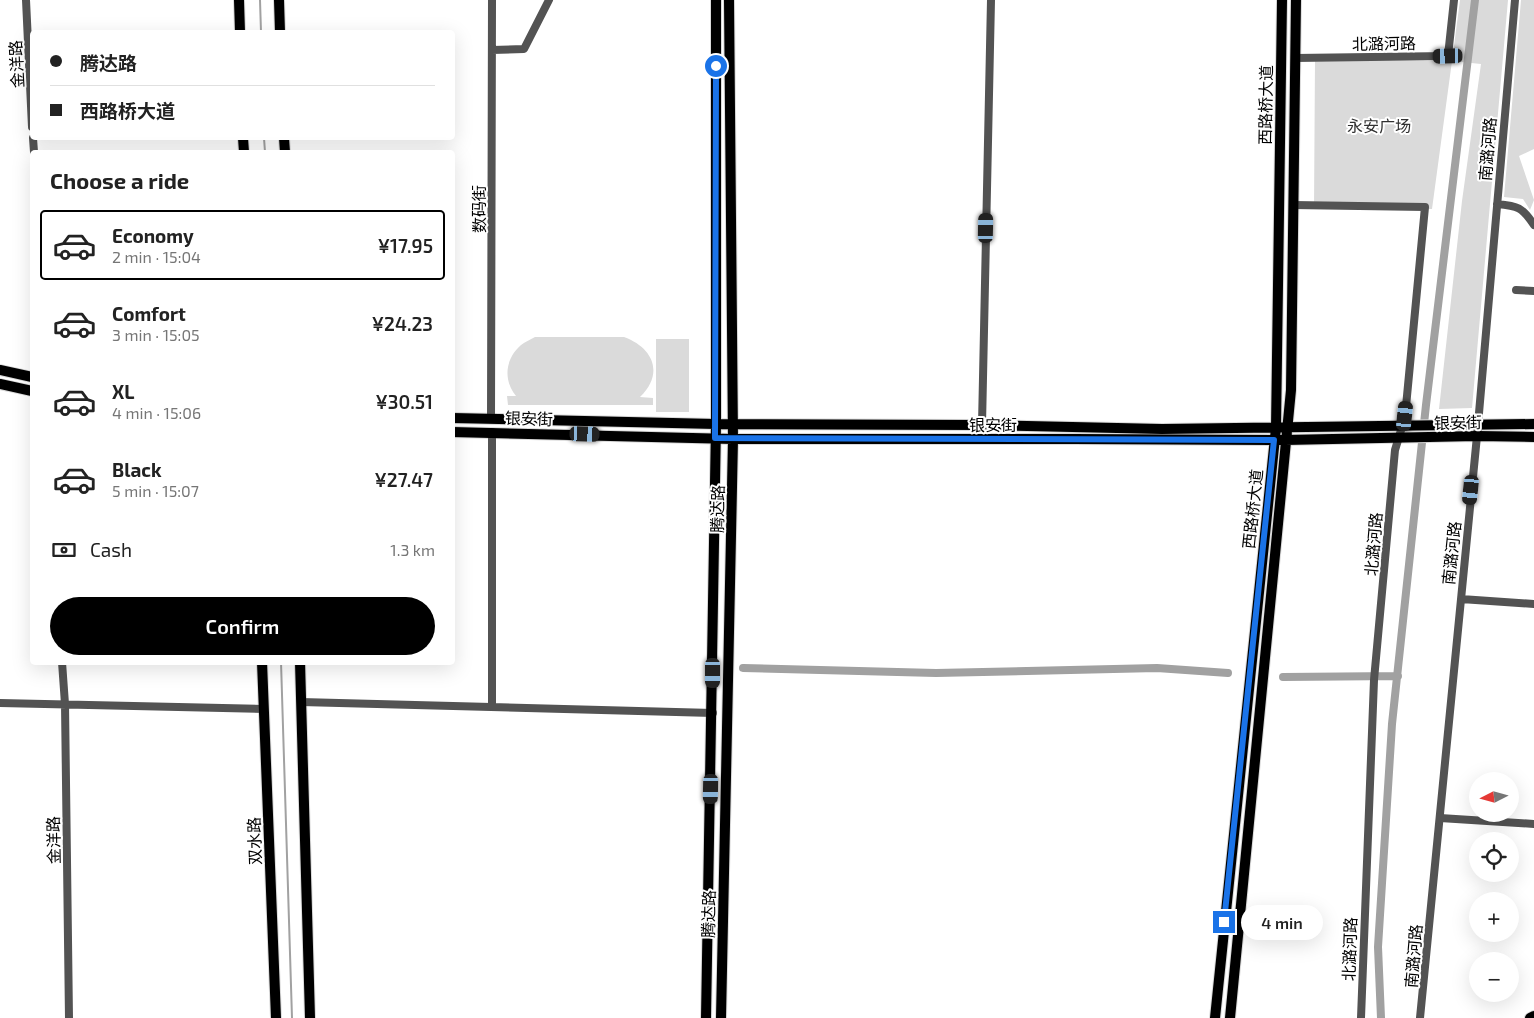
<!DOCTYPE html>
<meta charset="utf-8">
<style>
:root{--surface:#fff;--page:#f2f2f2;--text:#222;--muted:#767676;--line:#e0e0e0;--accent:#000}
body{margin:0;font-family:"Exo 2","Noto Sans SC",sans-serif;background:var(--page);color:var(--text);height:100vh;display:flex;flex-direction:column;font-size:19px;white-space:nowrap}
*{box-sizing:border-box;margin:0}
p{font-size:16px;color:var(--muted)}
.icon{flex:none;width:28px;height:28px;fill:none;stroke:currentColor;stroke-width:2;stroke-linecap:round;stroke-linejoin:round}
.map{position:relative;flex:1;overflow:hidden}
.panel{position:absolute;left:30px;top:150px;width:425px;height:515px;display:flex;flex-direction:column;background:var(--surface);border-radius:5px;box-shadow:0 5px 20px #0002}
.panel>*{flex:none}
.guide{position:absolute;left:30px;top:30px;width:425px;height:110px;border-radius:5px;box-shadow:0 5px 20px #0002;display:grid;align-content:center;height:110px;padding:0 20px;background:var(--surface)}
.needle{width:32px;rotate:264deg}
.fabs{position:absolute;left:1469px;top:772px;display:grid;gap:10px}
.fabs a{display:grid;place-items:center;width:50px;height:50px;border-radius:50%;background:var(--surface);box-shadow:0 5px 20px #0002;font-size:25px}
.end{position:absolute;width:22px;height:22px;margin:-11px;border:6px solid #1a73e8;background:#fff;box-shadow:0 0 0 2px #fff}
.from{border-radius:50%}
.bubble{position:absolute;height:35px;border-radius:18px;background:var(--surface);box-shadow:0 5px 20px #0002;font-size:16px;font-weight:600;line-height:35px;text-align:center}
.car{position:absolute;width:15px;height:30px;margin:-15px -8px;border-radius:6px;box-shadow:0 0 4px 1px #0007;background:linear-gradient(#222 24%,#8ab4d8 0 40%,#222 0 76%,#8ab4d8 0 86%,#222 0)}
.guide b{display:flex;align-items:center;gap:18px;height:48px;font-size:19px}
.guide b+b{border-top:1px solid var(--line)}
.guide i{width:12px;height:12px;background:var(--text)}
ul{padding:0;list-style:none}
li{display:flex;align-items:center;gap:15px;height:70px;margin:0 10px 8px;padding:0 10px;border:2px solid transparent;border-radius:5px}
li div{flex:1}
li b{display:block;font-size:19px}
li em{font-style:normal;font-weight:600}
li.active{border-color:var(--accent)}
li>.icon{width:45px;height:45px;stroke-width:1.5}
h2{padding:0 20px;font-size:22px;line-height:60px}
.pay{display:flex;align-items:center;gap:12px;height:55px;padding:0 20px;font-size:19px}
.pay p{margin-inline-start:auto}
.action{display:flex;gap:10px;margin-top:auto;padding:10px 20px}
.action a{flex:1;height:58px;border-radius:30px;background:var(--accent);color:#fff;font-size:20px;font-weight:600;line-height:58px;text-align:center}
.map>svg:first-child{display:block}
.green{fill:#dadada}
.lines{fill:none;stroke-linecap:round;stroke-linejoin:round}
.stream{stroke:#a1a1a1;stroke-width:2}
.canal{stroke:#a1a1a1;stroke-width:8}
.major-casing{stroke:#dbdbdb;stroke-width:12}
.minor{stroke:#535353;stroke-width:8}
.major{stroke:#000;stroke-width:10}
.route{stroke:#1a73e8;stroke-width:6}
.labels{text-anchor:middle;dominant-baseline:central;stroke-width:4;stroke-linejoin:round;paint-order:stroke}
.street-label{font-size:16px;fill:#000;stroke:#fff}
.park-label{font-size:16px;fill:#313131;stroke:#fff}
</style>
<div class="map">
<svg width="1534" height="1018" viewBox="0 0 1534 1018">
<rect width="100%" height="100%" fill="#fff"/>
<path class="green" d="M1460,0H1508L1472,408L1439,409L1462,201L1481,64L1452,61L1432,209L1314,208L1315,60L1452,61Z
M1521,0H1534V149L1519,156L1534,200L1530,210L1523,199L1504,197Z
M535,337H624C654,348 664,374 640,397L653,398V405H508L507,396H516C503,380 505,359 521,345C525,342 531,339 535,337Z
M656,339H689V412H656Z"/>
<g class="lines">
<path class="stream" d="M260,0L261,32
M264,138L265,152
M281,662L292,1018"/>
<path class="canal" d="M743,668L936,673L1157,668L1228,673
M1283,677L1398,676
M1381,1018L1378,947L1392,724L1426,405L1475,0"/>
<defs>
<path id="major" d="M239,0L240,32
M279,0L280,32
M243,138L244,152
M284,138L285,152
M0,370L32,377
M0,384L32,391
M452,418L716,424L982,425L1162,429L1534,424
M452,432L733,439H1074L1285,440L1477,436L1534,437
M262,662L276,1018
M300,662L310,1018
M706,1018L716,424V0
M721,1018L733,439L729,0
M1215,1018L1276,428L1282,0
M1230,1018L1291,390L1296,0
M1530,1018L1534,1016"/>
</defs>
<use href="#major" class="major-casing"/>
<path class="minor" d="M26,0L32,127
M492,50L524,49L549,0
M1295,58L1448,56L1454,0
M33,138L34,152
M1497,204C1518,206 1522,207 1534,225
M1293,205L1425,207L1405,417L1395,450L1374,680L1361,1018
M1516,290L1534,291
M491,418L492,0
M982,425L991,0
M492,432V707
M1461,599L1534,604
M62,662L65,704L69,1018
M301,702L713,713
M0,703L264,709
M1440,818L1534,824
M1420,1018L1477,436L1515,0"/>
<use href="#major" class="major"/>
</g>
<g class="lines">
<path class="route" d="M716,66L715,438L1274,440L1224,922"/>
</g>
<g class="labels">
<g class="street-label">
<text transform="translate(1384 43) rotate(-1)">北潞河路</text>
<text transform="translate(16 64) rotate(-93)">金洋路</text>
<text transform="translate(1265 105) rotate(-89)">西路桥大道</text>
<text transform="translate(1487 149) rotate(-85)">南潞河路</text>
<text transform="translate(478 209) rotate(-90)">数码街</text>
<text transform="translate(529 418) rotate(2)">银安街</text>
<text transform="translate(1458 422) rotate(-1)">银安街</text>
<text x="993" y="424">银安街</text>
<text transform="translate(717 509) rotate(-89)">腾达路</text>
<text transform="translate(1252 509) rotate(-84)">西路桥大道</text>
<text transform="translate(1373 544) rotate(-85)">北潞河路</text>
<text transform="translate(1451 553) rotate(-84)">南潞河路</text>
<text transform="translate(53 840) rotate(-91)">金洋路</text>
<text transform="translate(254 841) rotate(-92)">双水路</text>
<text transform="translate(708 914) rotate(-89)">腾达路</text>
<text transform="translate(1349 949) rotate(-88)">北潞河路</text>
<text transform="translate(1413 956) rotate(-85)">南潞河路</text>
</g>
<g class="park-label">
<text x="1379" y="125">永安广场</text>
</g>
</g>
</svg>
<div class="fabs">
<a><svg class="needle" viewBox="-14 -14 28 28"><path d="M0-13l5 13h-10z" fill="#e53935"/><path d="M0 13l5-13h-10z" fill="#767676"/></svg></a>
<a><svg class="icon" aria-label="locate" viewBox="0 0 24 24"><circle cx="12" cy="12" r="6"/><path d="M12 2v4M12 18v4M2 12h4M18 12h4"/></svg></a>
<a>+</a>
<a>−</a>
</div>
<i class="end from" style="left:716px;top:66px"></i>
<i class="end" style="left:1224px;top:922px"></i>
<div class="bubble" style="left:1241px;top:905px;width:82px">4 min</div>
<i class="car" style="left:1448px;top:56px;rotate:269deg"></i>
<i class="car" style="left:986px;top:228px;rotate:1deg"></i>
<i class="car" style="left:1405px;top:416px;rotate:6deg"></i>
<i class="car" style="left:585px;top:434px;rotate:92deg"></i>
<i class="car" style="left:1471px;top:490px;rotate:186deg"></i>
<i class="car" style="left:713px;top:673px;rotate:180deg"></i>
<i class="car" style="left:711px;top:789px;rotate:181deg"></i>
<div class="guide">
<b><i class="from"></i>腾达路</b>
<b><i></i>西路桥大道</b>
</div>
<section class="panel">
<h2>Choose a ride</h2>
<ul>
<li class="active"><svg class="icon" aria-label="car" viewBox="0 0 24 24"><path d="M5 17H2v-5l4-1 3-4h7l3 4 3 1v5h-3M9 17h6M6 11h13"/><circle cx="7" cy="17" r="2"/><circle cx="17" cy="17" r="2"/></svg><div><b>Economy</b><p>2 min · 15:04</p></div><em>¥17.95</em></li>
<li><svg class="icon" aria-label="car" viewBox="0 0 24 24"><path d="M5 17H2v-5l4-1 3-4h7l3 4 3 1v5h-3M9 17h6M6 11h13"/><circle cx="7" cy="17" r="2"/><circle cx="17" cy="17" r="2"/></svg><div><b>Comfort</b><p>3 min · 15:05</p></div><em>¥24.23</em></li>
<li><svg class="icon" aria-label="car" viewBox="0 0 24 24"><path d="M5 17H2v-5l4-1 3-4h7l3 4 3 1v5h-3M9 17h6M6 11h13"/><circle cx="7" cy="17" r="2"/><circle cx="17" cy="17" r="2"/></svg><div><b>XL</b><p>4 min · 15:06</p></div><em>¥30.51</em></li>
<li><svg class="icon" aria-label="car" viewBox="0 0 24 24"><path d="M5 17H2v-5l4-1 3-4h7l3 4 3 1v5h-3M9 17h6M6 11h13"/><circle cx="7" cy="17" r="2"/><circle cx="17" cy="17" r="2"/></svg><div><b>Black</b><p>5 min · 15:07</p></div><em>¥27.47</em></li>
</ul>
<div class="pay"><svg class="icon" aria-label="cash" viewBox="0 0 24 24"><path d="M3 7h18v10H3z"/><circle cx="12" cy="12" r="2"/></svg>Cash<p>1.3 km</p></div>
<div class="action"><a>Confirm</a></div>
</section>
</div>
